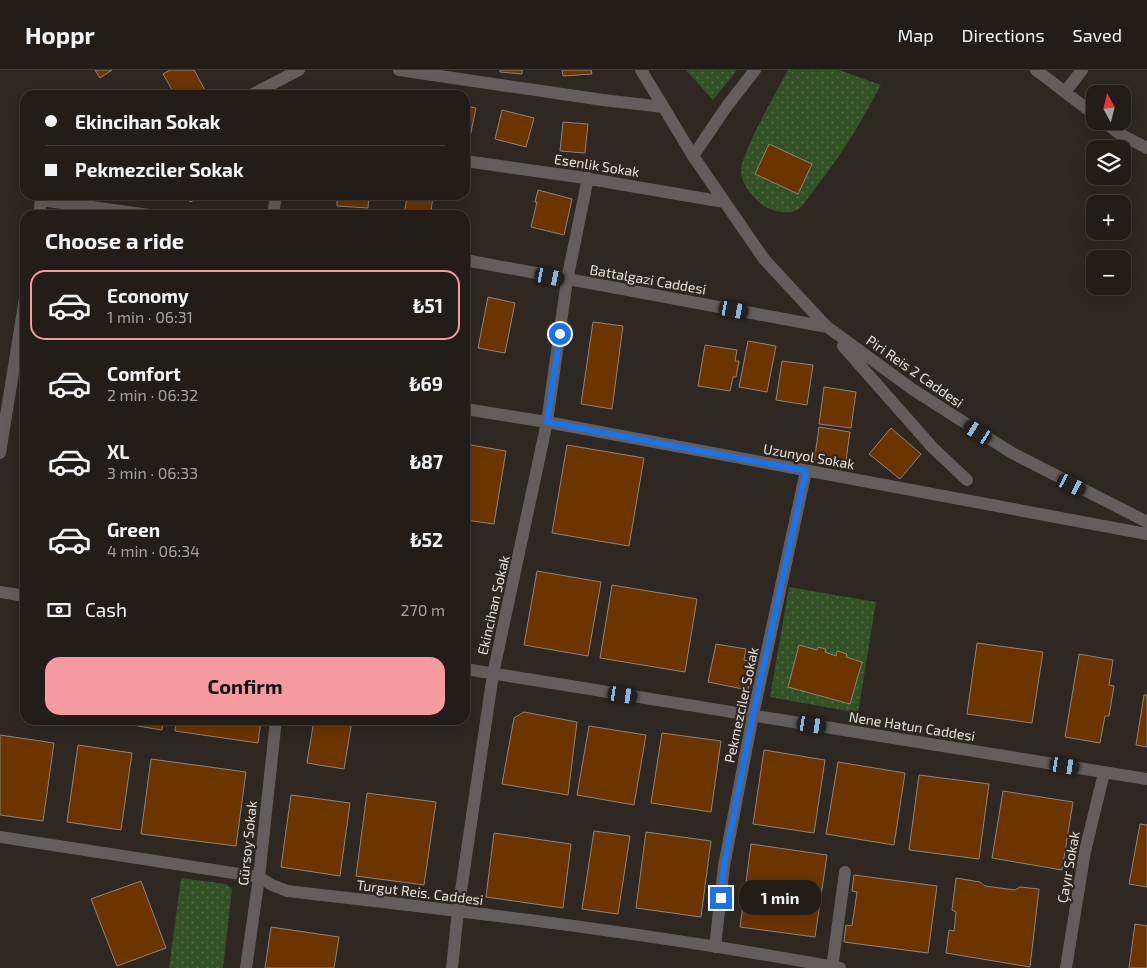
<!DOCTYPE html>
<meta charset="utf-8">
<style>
:root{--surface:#231d19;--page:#2b2622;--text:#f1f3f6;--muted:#a3a2a2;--line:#403b38;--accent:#f59b9f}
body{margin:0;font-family:"Exo 2",sans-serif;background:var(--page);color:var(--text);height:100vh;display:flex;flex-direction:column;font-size:19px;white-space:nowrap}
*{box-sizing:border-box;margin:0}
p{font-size:16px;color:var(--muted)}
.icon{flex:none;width:28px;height:28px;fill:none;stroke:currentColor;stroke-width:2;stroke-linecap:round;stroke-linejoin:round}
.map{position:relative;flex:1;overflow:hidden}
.drawer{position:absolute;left:20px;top:140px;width:450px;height:515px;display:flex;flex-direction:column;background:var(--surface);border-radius:15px;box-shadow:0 5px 20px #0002,0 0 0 1px var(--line)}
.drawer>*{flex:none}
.banner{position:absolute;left:20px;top:20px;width:450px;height:110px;border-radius:15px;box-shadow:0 5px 20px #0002,0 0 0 1px var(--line);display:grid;align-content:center;height:110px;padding:0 25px;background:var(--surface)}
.needle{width:32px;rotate:353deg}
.controls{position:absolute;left:1086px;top:15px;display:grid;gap:10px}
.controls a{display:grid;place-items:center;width:45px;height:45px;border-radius:10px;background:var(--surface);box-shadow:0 5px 20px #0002,0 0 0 1px var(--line);font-size:25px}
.end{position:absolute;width:22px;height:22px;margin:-11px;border:6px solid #1a73e8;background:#fff;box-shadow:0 0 0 2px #fff}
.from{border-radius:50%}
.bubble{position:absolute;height:35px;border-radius:15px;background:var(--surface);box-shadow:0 5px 20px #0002,0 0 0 1px var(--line);font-size:16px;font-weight:700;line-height:35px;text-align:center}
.car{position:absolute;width:15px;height:30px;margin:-15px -8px;border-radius:6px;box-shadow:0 0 4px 1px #0007;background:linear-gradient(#222 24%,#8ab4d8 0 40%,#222 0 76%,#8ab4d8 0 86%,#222 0)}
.banner b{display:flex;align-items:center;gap:18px;height:48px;font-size:19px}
.banner b+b{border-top:1px solid var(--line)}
.banner i{width:12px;height:12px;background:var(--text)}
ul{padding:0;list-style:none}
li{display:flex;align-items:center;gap:15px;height:70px;margin:0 10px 8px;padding:0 15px;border:2px solid transparent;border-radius:15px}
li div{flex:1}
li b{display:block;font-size:19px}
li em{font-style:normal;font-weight:700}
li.selected{border-color:var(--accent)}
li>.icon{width:45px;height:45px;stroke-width:1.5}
h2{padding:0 25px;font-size:22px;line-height:60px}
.pay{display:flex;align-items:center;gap:12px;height:55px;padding:0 25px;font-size:19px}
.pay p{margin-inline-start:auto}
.primary-button{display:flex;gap:10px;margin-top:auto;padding:10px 25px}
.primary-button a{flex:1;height:58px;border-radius:15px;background:var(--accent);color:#111;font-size:20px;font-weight:700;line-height:58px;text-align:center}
header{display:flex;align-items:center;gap:30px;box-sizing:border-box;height:70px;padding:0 25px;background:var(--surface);border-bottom:1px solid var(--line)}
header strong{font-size:24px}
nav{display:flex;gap:28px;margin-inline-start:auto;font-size:18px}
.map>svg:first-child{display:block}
.grass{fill:url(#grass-dots)}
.building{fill:#6c3500;stroke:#8e837d}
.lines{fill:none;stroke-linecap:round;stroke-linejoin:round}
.minor{stroke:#635e5d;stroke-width:12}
.route{stroke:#1a73e8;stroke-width:6}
.labels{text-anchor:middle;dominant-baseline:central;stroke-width:4.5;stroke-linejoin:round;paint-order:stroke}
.street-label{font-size:14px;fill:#e6e1dd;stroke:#2f2721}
</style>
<header>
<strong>Hoppr</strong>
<nav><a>Map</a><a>Directions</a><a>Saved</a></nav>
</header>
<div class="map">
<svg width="1147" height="898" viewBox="0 0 1147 898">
<defs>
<pattern id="grass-dots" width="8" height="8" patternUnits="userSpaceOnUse" patternTransform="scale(1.25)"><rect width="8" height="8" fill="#325226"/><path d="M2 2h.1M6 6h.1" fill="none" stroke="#506b45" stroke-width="1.8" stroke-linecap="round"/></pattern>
</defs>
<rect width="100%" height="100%" fill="#2f2721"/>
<path class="grass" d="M686,0H737L713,30Z
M788,0H839L881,15C860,54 841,86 814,120C809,126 803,137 797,140C788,145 772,141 764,136C753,128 743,117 741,103C739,86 778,19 788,0Z
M789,517L876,532L858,643L770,627Z
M181,808L226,814L232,819L223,898H169Z"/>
<path class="building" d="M95,0H112L100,8Z
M170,0H194L205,20L195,25H175L163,4Z
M500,0H522V4L500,2Z
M562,0H591L592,4L563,6Z
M384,20L413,23V25H384Z
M465,36L476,38L470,67L465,66Z
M502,40L534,48L526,77L495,69Z
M563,52L588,54L585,83L560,81Z
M769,74L812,94L798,124L755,104Z
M538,120L572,129L564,165L531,157L537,132H535Z
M187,125H207L190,132Z
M337,125H369L368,138L337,136Z
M407,125H433L431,142L405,140Z
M488,227L515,233L505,283L478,278Z
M593,252L623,256L612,339L581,334Z
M748,271L776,276L767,322L739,317Z
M705,275L737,280L735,291H739L736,307H733L730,321L698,316Z
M782,291L813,295L807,335L776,330Z
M824,317L856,322L851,358L819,354Z
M819,357L850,362L845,397L814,393Z
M891,358L921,384L900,409L869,384Z
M465,374L506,381L494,454L465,450Z
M567,375L644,388L629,476L552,463Z
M537,501L601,512L588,586L524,575Z
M612,515L697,529L685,602L600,588Z
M977,573L1043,582L1032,653L967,644Z
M716,574L746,579L744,590L754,592L748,620L708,612Z
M799,575L817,580L818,577L826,579L825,582L836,586L837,581L847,584L846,587L862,592L850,634L788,617Z
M1079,584L1113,590L1109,615L1114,616L1109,646H1105L1100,673L1065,667Z
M1144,625H1147V677L1136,675Z
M524,642L577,652L568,725L502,714L514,648Z
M102,650H163L162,660Z
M176,650H261L258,673L175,661Z
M314,650H352L344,699L307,693Z
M589,656L646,665L634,735L577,725Z
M662,663L721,671L711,742L651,733Z
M0,665L54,673L43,751L0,745Z
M78,675L132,683L121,760L67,752Z
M764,680L825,690L814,763L753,754Z
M151,689L246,702L236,776L141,764Z
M838,692L905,703L894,775L826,764Z
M919,705L989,714L979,789L909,780Z
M1003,721L1073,732L1062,800L992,788Z
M367,723L436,732L424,815L356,806Z
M291,725L350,733L340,806L281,797Z
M1140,754L1147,755V817L1129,814Z
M594,761L630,766L618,844L582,839Z
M646,762L711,771L701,847L636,838Z
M494,763L571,774L563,838L486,827Z
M751,774L827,785L815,867L740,857Z
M854,805L937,816L928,883L844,872L846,855L852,856L857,822L852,821Z
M956,808L980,812L985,816L1015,820L1020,817L1039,819L1030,897L946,883L949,860L954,861L956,842L952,840Z
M141,811L166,878L117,896L91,829Z
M1135,854L1147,856V898H1129Z
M271,857L339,867L334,898H265Z"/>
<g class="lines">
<path class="minor" d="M399,0L603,30L663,37
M641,0L693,86L764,189L826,256L912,319L1012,383L1147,452
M1036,0L1095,45
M1065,22L1082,0
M251,25L299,0
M1103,51L1120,64L1147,78
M693,86L727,36L755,0
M465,91L578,107L724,132
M41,130L149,145
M39,145L41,130
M273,145L276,125
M465,190L827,257
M843,276L933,378L967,410
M465,339L547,352L1147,464
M0,383L25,228
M0,522L25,526
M465,599L1147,709
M0,767L259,807L272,815L287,821C472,842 657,864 840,898
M715,877L724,796L753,645L806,401
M246,898L259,807L276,650
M452,898L458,841L493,604L547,352L567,210L588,108
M832,898L845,802
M1066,898L1085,781L1104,703"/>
</g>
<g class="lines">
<path class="route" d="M560,264L547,352L806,401L753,645L724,796L721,828"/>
</g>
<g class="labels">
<g class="street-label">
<text transform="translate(597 95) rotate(9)">Esenlik Sokak</text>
<text transform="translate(648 209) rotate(10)">Battalgazi Caddesi</text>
<text transform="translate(915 301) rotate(35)">Piri Reis 2 Caddesi</text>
<text transform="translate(809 386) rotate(10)">Uzunyol Sokak</text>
<text transform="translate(493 535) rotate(-77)">Ekincihan Sokak</text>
<text transform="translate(741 635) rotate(-78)">Pekmezciler Sokak</text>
<text transform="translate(912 656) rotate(9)">Nene Hatun Caddesi</text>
<text transform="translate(247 773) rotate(-84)">Gürsoy Sokak</text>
<text transform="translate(1068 797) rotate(-80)">Çayır Sokak</text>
<text transform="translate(420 822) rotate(7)">Turgut Reis. Caddesi</text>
</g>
</g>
</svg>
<div class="controls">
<a><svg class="needle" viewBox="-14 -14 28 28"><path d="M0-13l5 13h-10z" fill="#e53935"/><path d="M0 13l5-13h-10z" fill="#a3a2a2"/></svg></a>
<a><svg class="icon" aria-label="layers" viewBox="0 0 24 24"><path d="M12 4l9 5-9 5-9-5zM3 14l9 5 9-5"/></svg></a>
<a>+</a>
<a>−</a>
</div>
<i class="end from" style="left:560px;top:264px"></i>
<i class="end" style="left:721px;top:828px"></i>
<div class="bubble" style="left:739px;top:810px;width:82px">1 min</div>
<i class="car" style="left:550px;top:207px;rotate:101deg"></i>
<i class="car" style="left:734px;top:240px;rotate:100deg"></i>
<i class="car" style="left:978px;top:362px;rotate:303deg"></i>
<i class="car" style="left:1072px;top:415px;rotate:117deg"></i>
<i class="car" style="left:623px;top:625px;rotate:99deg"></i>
<i class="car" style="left:812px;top:655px;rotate:99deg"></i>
<i class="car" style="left:1065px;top:696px;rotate:99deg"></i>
<div class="banner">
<b><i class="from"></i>Ekincihan Sokak</b>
<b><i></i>Pekmezciler Sokak</b>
</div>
<section class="drawer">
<h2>Choose a ride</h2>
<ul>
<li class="selected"><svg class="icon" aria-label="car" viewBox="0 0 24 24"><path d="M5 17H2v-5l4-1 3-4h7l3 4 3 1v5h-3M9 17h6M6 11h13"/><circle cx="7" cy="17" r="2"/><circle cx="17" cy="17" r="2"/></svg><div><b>Economy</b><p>1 min · 06:31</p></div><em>₺51</em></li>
<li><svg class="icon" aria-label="car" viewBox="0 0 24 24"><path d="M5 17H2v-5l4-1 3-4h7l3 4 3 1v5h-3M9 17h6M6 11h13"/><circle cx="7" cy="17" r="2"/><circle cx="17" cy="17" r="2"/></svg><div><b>Comfort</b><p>2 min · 06:32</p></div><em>₺69</em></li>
<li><svg class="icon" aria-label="car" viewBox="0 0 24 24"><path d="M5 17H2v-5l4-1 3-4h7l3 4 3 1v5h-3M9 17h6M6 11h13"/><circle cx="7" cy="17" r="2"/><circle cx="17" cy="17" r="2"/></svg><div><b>XL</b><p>3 min · 06:33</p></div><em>₺87</em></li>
<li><svg class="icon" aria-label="car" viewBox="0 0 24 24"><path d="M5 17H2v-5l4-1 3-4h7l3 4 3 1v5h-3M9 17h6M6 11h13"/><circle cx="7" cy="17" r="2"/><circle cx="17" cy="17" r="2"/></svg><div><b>Green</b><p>4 min · 06:34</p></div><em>₺52</em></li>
</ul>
<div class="pay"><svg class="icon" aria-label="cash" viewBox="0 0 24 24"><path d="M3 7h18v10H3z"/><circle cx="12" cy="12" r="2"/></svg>Cash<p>270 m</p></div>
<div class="primary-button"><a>Confirm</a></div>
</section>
</div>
